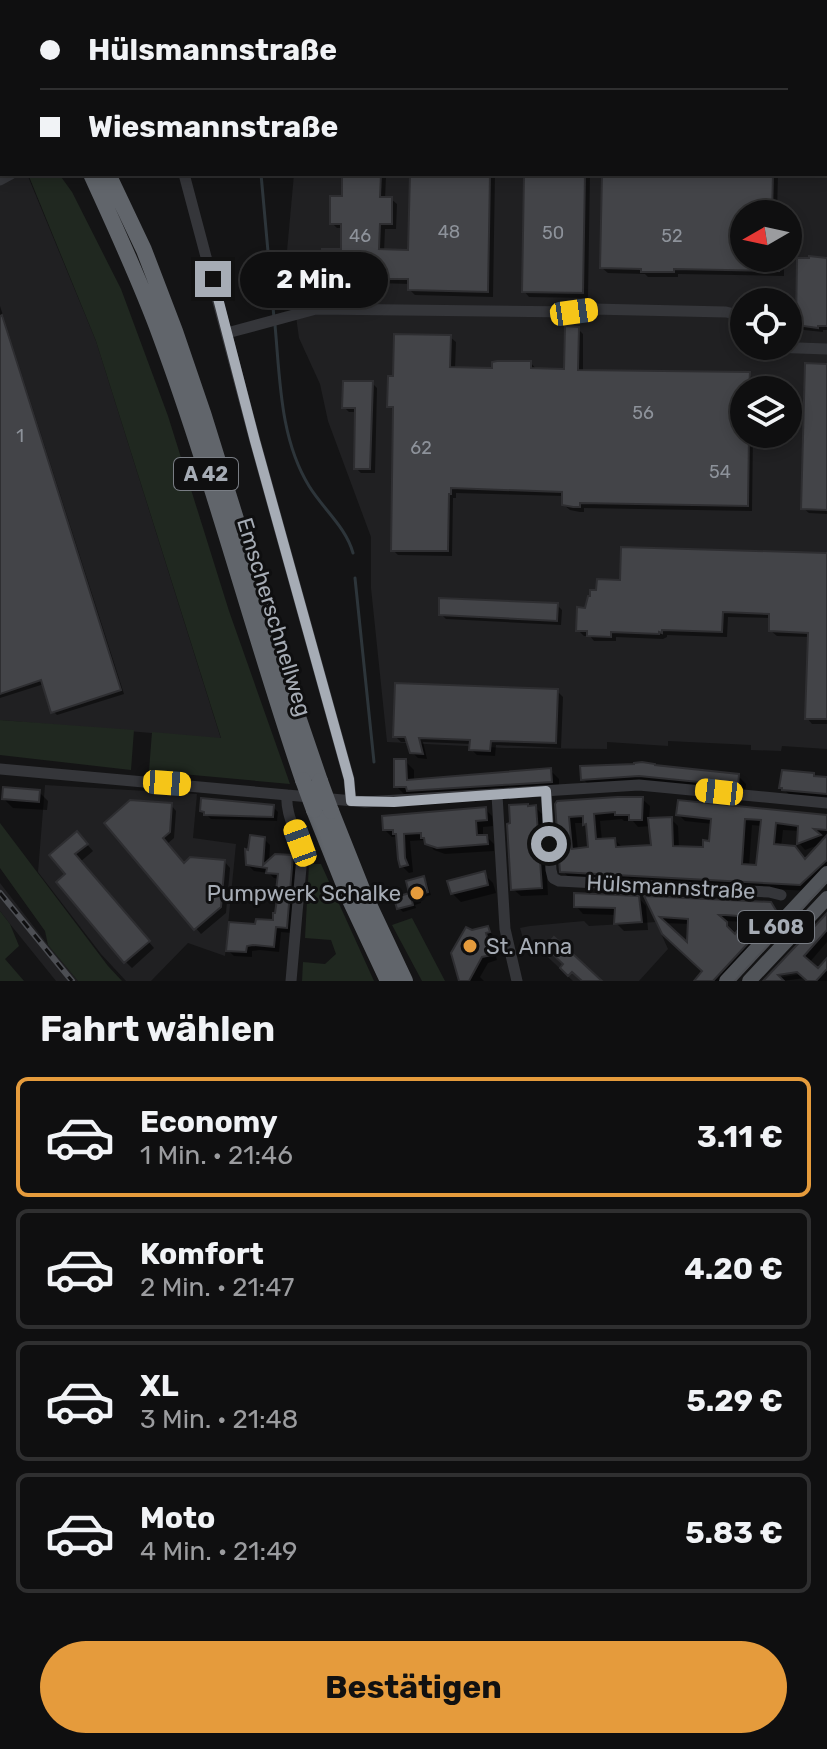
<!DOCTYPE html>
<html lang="de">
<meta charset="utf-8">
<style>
:root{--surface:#0f0f10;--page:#181819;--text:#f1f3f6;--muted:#9b9c9f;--line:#2f2f30;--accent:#e59b3c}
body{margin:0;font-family:Rubik,sans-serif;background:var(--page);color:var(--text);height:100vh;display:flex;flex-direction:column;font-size:30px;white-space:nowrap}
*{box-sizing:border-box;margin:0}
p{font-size:26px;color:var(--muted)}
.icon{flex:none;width:44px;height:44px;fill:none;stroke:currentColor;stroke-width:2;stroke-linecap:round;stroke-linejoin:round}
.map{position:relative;height:981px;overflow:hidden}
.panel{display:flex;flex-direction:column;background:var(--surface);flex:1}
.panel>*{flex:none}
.hud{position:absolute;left:0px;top:0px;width:828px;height:176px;box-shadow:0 4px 12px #0003,0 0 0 2px var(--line);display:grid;align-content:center;height:176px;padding:0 40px;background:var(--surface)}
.needle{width:52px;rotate:261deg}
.buttons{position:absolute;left:730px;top:200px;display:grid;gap:16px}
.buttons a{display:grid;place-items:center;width:72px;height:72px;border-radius:50%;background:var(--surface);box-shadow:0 4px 12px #0003,0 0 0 2px var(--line);font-size:40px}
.end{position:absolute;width:36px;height:36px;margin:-18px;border:10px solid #a6acb5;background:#111;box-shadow:0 0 0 4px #111}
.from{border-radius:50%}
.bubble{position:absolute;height:56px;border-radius:28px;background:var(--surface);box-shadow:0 4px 12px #0003,0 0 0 2px var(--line);font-size:26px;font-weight:700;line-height:56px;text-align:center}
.car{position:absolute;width:24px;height:48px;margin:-24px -12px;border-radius:10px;box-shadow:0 0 6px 2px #0007;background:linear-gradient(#f5c518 24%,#345 0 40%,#f5c518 0 76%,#345 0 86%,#f5c518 0)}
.hud b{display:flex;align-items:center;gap:28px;height:76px;font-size:30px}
.hud b+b{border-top:2px solid var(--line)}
.hud i{width:20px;height:20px;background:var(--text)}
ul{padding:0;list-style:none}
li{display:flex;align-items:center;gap:24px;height:120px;margin:0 16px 12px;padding:0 24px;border:4px solid var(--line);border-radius:12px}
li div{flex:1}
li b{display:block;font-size:30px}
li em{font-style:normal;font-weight:700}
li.current{border-color:var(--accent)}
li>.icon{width:72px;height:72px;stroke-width:1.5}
h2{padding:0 40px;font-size:36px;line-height:96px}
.cta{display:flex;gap:16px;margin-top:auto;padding:16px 40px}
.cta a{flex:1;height:92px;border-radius:48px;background:var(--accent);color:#111;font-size:32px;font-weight:700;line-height:92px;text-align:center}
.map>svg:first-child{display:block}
.built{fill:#202022;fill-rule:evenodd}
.green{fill:#202820}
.shadow{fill:#0007;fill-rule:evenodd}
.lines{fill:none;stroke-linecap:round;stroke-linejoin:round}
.stream{stroke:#2d353a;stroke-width:3}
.building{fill:#434448;stroke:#2e2e31;stroke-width:2;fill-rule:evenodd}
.minor{stroke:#35363a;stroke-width:11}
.major{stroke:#515459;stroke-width:14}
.highway{stroke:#61656b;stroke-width:16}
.tram{stroke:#4c4e53;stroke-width:2}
.rail-casing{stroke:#4c4e53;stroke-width:6}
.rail{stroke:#0f0f10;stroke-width:3;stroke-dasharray:9;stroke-linecap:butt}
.highway-bridge{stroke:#61656b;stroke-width:16}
.route{stroke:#a6acb5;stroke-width:10}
.poi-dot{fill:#e59b3c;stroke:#0f0f10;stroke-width:3}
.labels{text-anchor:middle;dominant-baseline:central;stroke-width:6;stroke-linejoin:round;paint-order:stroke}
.number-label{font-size:18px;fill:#8d929a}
.shield{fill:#0f0f10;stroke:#797d84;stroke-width:2}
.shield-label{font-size:20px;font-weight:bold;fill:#a6acb5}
.street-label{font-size:22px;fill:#a6acb5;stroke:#0f0f10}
.poi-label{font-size:22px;fill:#a6acb5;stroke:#0f0f10;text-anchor:end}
</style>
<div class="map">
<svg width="827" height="981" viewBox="0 0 827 981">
<rect width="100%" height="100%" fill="#141415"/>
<path class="built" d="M737,0H827V749L782,746L781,751L751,750V745L668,741V746L607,742V749L504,748L387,742L371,588V537L328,421L320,384L299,338L287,251L294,174H826V2H738ZM744,214H788V258H744ZM744,302H788V346H744ZM744,390H788V434H744Z
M0,130L2,133V174H27L96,341L221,739L0,720Z
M45,785L197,794L193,838L236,844L225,956L188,943L151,981H126L101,954L38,872Z
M0,883L48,945L78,981H56L10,924L0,911Z
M584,921L589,926L656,922L668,949L639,981H573L533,943L525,945L520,928L530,926Z"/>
<path class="green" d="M28,174H59L72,192L121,289L168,416L229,611L290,784L149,771L152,732L221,738L96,341Z
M0,720L134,730L131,770L0,755Z
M0,823L108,966L122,981H78L48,945L45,931L0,868Z
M309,864H321L374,981H302L303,962L325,964L336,954L331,940L305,938Z
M0,911L10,924L19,946L5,959L24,981H0Z
M412,918L445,981H422L392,925Z"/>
<path class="shadow" d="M325,174H495L493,297L415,295L410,290V284L378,283V295H353L348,289V283H329L324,277L343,251V228H337L332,223L344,198V176ZM386,176L412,177L410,252H384L385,229H396L397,204L391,199H385Z
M526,174H590L588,298L529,297L524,291Z
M604,174H778L777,213L780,214H744V258H784V276L678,274V277H648L645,274L608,273L602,268Z
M827,260V330H823V332L804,330L798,324Z
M0,306L124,694L57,715L53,711L44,684L0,698Z
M578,329L583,334V372L749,374L754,380V390H744V434H753L752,511L584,508V512H580L570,510L564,505V496L456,493V498H453L452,556L398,555L393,550L395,411L389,406L395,378L450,337L456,342L455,369L494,370L531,363L536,369L566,371Z
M827,366V514L809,513L803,508Z
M372,383L377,388L375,473H361L356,468L357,412H349L344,407Z
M827,555V724H812L807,718L810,637L777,636L771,631V618L728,617L727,637L667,635V637L663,639L616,637V641H594L590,636H584L578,630L587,610L622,582Z
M557,605L562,610L561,625L446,619L441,614Z
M557,691L563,697L561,748L496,745L495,756L477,755L471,749L472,744L423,742L427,759L418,758L412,752L409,742H401L395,736Z
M405,761L414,770V781L550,770L559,779V790L405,795L396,786Z
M582,768L738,776L746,784L745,793L591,787L583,779Z
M814,775L817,778L827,780V802L793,798L781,787Z
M39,792L48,801L47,810L13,808L4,799Z
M642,799L650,806L649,820L671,819L678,826L679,848L704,849L711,843L713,824L685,821L678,814L827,817V873L810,891L570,879L563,871L557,804ZM622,819L624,821H633L638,827L651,826L653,847H622L615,840L602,841L600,821ZM575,823H584L588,827L590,849L578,850ZM752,825L762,826L758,868L749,867ZM783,830L800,831L799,843L805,850L821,844L806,861L781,847Z
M171,805L176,811L174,838L167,844L184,865L225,862L230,868L226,913L201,934L106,823Z
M273,807L278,812L277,821L211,819L202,810Z
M529,808H536L543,815L548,895L521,896L513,889Z
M485,809L492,816L493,826L483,827V837H487L494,844V851L445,854L434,850L425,840L410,841L413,872L409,873L402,866L398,836L392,837L385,830Z
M264,839L270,845L269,862L292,857L298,863L292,933L281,932L279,952L260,950L252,951V957L234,956L228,950L257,927L274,922L277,916L279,879L274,878L269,873L254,871L248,865Z
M83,840L93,851L80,862L154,948L132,968L126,962L68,875L51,855Z
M484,874L493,883L496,893L461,902L452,893Z
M423,879L427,883L431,895L420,898L421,903L415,905L416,908L403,912L399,908Z
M639,898L646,906L648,930L624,931L616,923L617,915L583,914L576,906Z
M648,898L770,904L783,920L726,981H696L705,972L663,933ZM723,921L751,922L733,938L734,931ZM663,923L690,924L689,946Z
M827,915V942L809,963L818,970L827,961V981H808L805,978L783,981H764ZM807,969V973L776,978L781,973Z
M487,928L495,938L491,939L497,960L488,963L480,977L484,981H461L472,932Z"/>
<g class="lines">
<path class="stream" d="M284,2L285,0
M261,174L274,318
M275,325C280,379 280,439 309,486C323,509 346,527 353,553
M355,578L374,762"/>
</g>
<path class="building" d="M342,174H381L380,197H392V224H380L379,249L408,250L410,174H490L488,292L408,290V279H373V290H346V278H322V249H341V224H330V196H342Z
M524,174H585L583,293L522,292Z
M602,174H773L772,214H744V258H779V271L674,269V272H641V269L600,268Z
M809,256L827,258V326H818V328L796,325L797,258H809Z
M2,315L121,690L51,713L41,680L0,694V316Z
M565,326L579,327L578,370L750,372L749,390H744V434H749L748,506L580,503V507H573L562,505V492L451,488V494H449L448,551H391L393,407H387L388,376H393L394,334L451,335L450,367L492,368V362L497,361H531V368L564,369Z
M805,363L827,364V510L801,509Z
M343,381H373L370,469H354L355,408H342Z
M621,547L827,553V719H805L808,633L769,631V614L723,612L722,632L662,630V633L659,632V634L611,632V637L587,636V631H576L577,607L585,608L588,596H590V590H596L597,579L620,580Z
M439,598L558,603L557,621L439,615Z
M395,683L558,689L556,743L491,741L490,751L469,750L470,740L419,738L423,754L410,753L405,737H393Z
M394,759H406L407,780L551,768L552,782L407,791L406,787H394Z
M642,762L655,764V765L739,774L738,786L639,776L581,780L580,766L634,764V763Z
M782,770L814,773V776L827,777V794L782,790V788H779Z
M3,787L40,790L39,802L2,799Z
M617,797H643L642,820H629V815H615V812L594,814L596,839L615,838L616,847L651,845L648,818L672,817L673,846L703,847V840L709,841L711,819L676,815L678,800L827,815V830L814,829L821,835L797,844L798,826L776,823L774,844L795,846L805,859L827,835V860L800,885L560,872L555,804L557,801ZM583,816V825L586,824L588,847L572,849L569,817ZM745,819L761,820L756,865L742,864Z
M201,798L274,805L273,817L204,815V812L200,811Z
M130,800L172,803L170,832L163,838L184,863L190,857L225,860L221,907L194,930L104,823Z
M528,804V806L536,805L542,888L511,890L507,824L510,823L509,805Z
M486,807L487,820L476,821L477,835H487L488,844L437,848L425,844L424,838H421V833L404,834L405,858L408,865L400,867L398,859L396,834H393V830H383L382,816Z
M77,831L88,844L75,854L150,941L124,963L56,882L65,874L49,855Z
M250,835L265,837L263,865L275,854L293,855L287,928L276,927L274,947L253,945L247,946L246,952L226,951L229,922L255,924L256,919L273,920V913H275L277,899H275L278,874L266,873L267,868L246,865L245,849L248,850Z
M485,871L488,885L451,894L447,881Z
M424,876L428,892L417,895L419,899L412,901L413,905L397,909L394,898L409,893L406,881Z
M574,893L639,896L642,922L614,924L615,908L574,907Z
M644,896L771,902L777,912L713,981H694L702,971L662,934ZM719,915H725L753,917L739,932L737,931L735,934L727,926V922ZM660,917L688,919L687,942Z
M827,913V930L804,956L818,968L827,958V969L816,981H807L797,972L778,975L784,981H763Z
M488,926L490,932L486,933L492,955L482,957L469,981H459L451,953L466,927L472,930Z
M554,937L573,954L602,981H582L572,972L568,976L560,968L563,964L545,947Z"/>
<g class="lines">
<path class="minor" d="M129,0L130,2
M184,174L255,441L349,779L351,801
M0,180L11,174
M227,333L316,309L574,312L592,309L726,312L744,316
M770,346L771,347L827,349
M0,769L365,802L639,785L827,803
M546,791L551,870L553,878L559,881L769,892L781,895
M287,795C285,816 299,835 302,856L291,981
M497,795L505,929L517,981"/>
<path class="major" d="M726,981L827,873
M749,981L827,898"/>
<path class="highway" d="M12,0L14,2
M0,13L2,16
M91,174C115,227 140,280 160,335C214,481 253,633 303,780
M108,174L144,250L175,331L203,413L292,699L320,781
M314,810L350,900L388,981
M331,811L364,894L405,981"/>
<path class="tram" d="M735,981L827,882"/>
<defs>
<path id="rail" d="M0,893L72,981"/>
</defs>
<use href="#rail" class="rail-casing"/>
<use href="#rail" class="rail"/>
<path class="highway-bridge" d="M303,780L314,810
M320,781L331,811"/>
</g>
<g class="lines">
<path class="route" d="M213,279L255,441L349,779L351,801L394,802L546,791L549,844"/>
</g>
<g class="poi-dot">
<circle cx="417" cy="893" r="8"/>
<circle cx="470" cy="946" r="8"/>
</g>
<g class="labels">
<g class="number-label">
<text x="449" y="232">48</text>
<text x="553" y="233">50</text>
<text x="360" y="236">46</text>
<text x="672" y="236">52</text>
<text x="643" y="413">56</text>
<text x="20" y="436">1</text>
<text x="421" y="448">62</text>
<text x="720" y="472">54</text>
</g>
<g class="shield">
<rect x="174" y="458" width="64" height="32" rx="6"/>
<rect x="738" y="911" width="76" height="32" rx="6"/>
</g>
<g class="shield-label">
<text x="206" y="474">A 42</text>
<text x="776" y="927">L 608</text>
</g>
<g class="street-label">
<text transform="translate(274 617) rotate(73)">Emscherschnellweg</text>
<text transform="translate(671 887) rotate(3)">Hülsmannstraße</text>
</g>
<g class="poi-label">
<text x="401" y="893">Pumpwerk Schalke</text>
<text x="486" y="946" text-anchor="start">St. Anna</text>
</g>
</g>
</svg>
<div class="buttons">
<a><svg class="needle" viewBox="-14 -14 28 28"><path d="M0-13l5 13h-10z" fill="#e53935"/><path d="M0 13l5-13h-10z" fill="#9b9c9f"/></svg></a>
<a><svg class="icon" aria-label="locate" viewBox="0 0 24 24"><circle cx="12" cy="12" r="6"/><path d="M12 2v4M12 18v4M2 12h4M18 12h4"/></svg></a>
<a><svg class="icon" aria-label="layers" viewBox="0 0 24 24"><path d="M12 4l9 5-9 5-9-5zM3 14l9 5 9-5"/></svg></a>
</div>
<i class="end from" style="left:549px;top:844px"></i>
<i class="end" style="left:213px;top:279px"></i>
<div class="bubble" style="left:240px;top:252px;width:148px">2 Min.</div>
<i class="car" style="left:574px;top:312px;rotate:82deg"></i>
<i class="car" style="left:167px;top:783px;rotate:94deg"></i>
<i class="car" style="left:719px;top:792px;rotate:276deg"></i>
<i class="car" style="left:300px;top:843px;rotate:340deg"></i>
<div class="hud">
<b><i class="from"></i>Hülsmannstraße</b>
<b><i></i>Wiesmannstraße</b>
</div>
</div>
<section class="panel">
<h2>Fahrt wählen</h2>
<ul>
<li class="current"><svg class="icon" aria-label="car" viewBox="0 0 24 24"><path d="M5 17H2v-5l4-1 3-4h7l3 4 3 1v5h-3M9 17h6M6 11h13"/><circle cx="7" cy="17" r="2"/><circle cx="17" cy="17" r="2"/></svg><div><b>Economy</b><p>1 Min. · 21:46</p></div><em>3.11 €</em></li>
<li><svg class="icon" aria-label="car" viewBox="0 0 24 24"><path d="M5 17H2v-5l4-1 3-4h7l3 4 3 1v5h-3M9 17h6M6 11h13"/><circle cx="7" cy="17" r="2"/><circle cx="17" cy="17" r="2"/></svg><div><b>Komfort</b><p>2 Min. · 21:47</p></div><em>4.20 €</em></li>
<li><svg class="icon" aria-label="car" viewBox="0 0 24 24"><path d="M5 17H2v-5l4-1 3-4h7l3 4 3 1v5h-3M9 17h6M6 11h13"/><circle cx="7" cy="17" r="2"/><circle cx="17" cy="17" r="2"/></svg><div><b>XL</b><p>3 Min. · 21:48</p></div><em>5.29 €</em></li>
<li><svg class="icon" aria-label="car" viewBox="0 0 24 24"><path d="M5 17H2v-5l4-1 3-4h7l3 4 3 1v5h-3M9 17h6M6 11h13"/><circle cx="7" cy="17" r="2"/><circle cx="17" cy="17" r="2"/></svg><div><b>Moto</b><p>4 Min. · 21:49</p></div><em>5.83 €</em></li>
</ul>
<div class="cta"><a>Bestätigen</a></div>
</section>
